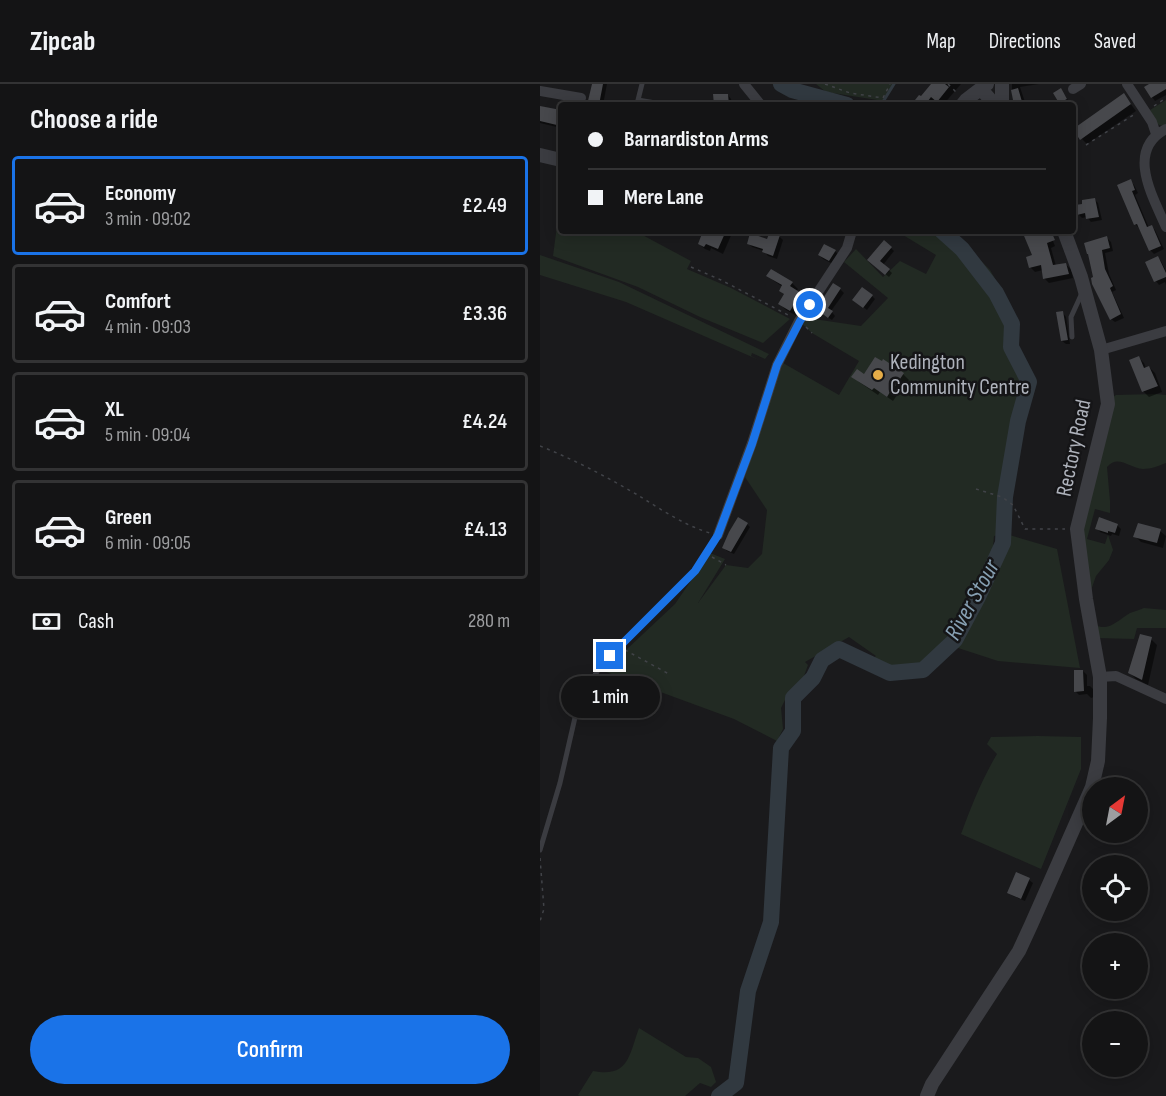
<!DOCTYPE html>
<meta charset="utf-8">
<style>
:root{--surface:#141415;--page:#1d1d1e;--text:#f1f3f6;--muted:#9d9ea0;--line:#333334;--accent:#1a73e8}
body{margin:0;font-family:"Sofia Sans Condensed",sans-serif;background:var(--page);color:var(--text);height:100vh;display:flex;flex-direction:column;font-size:22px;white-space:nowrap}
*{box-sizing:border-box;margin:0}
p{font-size:20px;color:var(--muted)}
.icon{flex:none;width:33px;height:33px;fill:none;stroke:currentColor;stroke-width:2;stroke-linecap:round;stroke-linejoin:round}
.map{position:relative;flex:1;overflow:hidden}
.details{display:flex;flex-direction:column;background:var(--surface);width:540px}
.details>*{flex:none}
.hud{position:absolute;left:18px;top:18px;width:518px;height:132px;border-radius:6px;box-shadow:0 3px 15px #0003,0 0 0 2px var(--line);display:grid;align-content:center;height:132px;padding:0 30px;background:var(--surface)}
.needle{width:39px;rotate:32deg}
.fabs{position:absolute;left:542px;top:693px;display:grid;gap:12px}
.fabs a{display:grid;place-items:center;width:66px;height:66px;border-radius:50%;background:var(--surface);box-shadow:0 3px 15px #0003,0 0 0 2px var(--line);font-size:30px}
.end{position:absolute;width:27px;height:27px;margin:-14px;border:8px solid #1a73e8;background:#fff;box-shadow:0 0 0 3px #fff}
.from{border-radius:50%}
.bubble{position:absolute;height:42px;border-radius:21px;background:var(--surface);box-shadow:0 3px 15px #0003,0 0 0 2px var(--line);font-size:20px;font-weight:600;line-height:42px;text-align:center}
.hud b{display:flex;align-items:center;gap:21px;height:57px;font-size:22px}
.hud b+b{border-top:2px solid var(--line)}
.hud i{width:15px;height:15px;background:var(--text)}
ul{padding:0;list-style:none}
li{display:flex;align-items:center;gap:18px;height:99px;margin:0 12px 9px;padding:0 18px;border:3px solid var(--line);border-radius:6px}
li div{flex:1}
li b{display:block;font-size:22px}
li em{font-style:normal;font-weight:600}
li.current{border-color:var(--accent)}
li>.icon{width:54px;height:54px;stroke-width:1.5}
h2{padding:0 30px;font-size:27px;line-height:72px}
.pay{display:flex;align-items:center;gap:15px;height:66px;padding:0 30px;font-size:22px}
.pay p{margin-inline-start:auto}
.button{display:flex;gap:12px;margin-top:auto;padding:12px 30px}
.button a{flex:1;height:69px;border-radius:36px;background:var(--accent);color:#fff;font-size:24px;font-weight:600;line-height:69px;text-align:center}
header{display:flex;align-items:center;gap:36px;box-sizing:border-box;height:84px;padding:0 30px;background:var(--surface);border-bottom:2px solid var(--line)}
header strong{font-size:28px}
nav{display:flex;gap:33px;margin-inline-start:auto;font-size:21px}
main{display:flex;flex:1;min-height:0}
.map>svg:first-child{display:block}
.green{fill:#222a23}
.shadow{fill:#0007}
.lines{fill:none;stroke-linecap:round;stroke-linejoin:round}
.stream{stroke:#313940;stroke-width:3}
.river{stroke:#313940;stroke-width:16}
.building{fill:#47484c}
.path{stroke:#414348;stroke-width:1.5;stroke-dasharray:3 4.5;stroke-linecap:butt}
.service{stroke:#3b3c41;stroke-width:5}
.minor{stroke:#3b3c41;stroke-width:10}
.tertiary{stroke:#3b3c41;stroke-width:14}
.route{stroke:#1a73e8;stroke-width:8}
.poi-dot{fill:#e6ad48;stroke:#151517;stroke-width:2}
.labels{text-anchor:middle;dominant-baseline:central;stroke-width:5;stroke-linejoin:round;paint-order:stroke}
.poi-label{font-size:22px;fill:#aeb2bb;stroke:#151517;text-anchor:start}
.street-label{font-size:22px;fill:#aeb2bb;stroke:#151517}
.water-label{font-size:24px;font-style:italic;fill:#87a0b3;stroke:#151517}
</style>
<header>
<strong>Zipcab</strong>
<nav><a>Map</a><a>Directions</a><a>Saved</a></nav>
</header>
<main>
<section class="details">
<h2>Choose a ride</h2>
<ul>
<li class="current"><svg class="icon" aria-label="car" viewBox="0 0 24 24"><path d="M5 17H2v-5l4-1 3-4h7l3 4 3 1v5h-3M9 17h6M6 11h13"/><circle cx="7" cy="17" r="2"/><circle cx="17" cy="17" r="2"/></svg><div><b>Economy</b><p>3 min · 09:02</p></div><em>£2.49</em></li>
<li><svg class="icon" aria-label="car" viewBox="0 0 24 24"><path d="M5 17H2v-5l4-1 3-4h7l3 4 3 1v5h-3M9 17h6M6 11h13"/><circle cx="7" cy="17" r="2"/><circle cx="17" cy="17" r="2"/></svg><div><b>Comfort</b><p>4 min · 09:03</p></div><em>£3.36</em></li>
<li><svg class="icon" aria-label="car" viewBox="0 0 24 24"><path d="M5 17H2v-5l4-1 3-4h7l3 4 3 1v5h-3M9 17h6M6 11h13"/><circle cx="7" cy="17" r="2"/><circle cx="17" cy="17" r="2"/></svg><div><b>XL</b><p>5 min · 09:04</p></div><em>£4.24</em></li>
<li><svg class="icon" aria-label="car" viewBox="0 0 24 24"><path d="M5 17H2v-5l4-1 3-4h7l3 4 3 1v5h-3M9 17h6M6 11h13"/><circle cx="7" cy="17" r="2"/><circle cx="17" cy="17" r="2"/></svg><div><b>Green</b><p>6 min · 09:05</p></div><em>£4.13</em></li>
</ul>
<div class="pay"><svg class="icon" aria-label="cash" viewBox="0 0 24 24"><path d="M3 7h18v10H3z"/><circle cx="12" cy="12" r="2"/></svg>Cash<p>280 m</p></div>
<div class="button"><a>Confirm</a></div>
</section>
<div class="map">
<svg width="626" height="1012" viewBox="0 0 626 1012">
<rect width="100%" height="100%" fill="#1a1a1c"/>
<path class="green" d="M232,0C238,0 245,0 251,0C268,5 300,9 313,21H279L255,14Z
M276,0H354L344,17L286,8Z
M626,16V41L622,42L617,40L610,26Z
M19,126H21V147H95L151,177L147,185L191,204L250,235L223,259L160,233L98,203L13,172Z
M365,147H409L425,161L450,186L466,214L474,242L476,263L490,294L491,306L481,341L466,450L517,465L540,584L458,577L415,563L422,554L458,477L460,471L459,460L465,450L454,452L452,472L436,502L426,511L428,521L419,539L407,553L408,557C405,561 402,565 399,569C388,581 366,590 350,587C342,586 334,582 326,579L336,572L309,553L265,578L268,581L261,600L254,608L246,614L241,624L243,645L237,657L194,635L66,588L86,566L135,520L170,469L185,475L158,519L186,481L208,484L222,470L227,426L205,393L218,349L243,279L299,311L319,277L272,249L259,237L267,234L321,242L348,214L304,178L316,165L343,193L360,177L386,190L396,171L363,151Z
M0,171L79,198L229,270L225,275L212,269L211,272L219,276L86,218L0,191Z
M616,310L626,311V379C618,382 611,385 603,385C589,384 578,370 567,383L570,417V429L555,425L547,455L565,460L568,451L573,466L569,476L556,492L549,512L539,457L571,314L576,311Z
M604,524L626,526V544H597L594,555L557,554L555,541C569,548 578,536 590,529C595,527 600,526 604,524Z
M497,652L541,653V685L501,785L421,750C431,723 442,695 457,670L447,660L451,653Z
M99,944L146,973L158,974L171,983L176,998L171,1003L160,999L145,1012H40L38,1011L53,987C89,994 89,971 99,944Z"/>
<path class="shadow" d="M54,0H67L63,21H49Z
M393,0H421L403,21L397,17L394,21H373Z
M472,0H499L480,3L486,21H476L472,10Z
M612,0H626V11L615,17L612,13Z
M521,6L530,19L526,21H523L520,18Z
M188,11L191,15L192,21H175Z
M584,11L596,27L547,60L542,55Z
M0,25L21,29V44L0,39Z
M590,97L594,101L598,109L595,111L609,144L612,143L615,146L624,165L614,170L610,166L599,144L595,140Z
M554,115L558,119L562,136L551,138L547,133L542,134L538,130Z
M165,147H193L183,170L171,164L170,167L165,165L159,160Z
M484,147H509L515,162L511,164L516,182L526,181L531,185L533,194L509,199L504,194L503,186L495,188L491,184L488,174L494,172Z
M230,149L240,153L243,156L237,175L228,172L224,167L212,163L208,159L228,157Z
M567,154L571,158L573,167L565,169L569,190L576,206L572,208L584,234L575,238L571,235L555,194L550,172Z
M284,162L296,168L299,171L293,180L283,175L279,171Z
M351,164L354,167L343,181L352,189L349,193L333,180Z
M617,173L621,177L626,187V201L625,198L619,201L616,197Z
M228,191L252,199L258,205L256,208L266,216L257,232L246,226L240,220L245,211L241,207L243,203L234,197Z
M300,205L304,209L291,227L295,232L292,236L281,229Z
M332,212L335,215L327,226L318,219Z
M523,229L526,233L530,260H526L522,257Z
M598,273L604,279L606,284L609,283L615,289L622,308L609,313L603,307Z
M344,277L363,290L369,296L361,309L359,308L353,317L340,308L338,311L319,298L313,292H324Z
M207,440L210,443L194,470L187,467L184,464Z
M577,441L581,445L579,452L572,450L571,452L560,448L557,444Z
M620,447L626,452L623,464L601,458L595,452Z
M611,555L617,561L608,601L596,595L590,589Z
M543,587L547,591V602H550L554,606V613L551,614L547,610L539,611L535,607Z
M489,796L493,799L485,817L473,812L469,808Z"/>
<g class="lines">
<path class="stream" d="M341,21L354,0"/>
<path class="river" d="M241,0L252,6L307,21
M179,1012L196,999L208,907L231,838L241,664L253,647V614L273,594L282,576L299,565L350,589L383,586L415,556L438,513L463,459L465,413L478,337L489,298L471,263L472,240L456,209L422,165L402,147"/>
</g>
<path class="building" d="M52,0H63L59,21H47Z
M391,0H405L409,3L397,18L391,13L385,21H371L379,11L381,12Z
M609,0H626V5L611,14L604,3Z
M478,4L483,21H474L471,6Z
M521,4L527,15L519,19L513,9Z
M584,9L591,20L540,56L533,45Z
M173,10H188L189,21H174Z
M0,22L21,26V42L0,37Z
M591,95L595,106L592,107L607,143L612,141L621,162L609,167L597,140L594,141L577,101Z
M555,114L559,133L546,135L545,129L537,131L535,121L542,120V116Z
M163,147H186L178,165L166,160L164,163L158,160Z
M230,147L240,151L233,172L222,168L223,165L207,160L210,149L227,155Z
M482,147H511L515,156L507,159L513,181L526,179L529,190L503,195L501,181L489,184L486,173L492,171Z
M567,152L570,164L562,166L565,185L573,202L570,204L581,230L570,236L552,200L551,194L553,193L548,170H547L544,159Z
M344,156L352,163L340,177L350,185L345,191L327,176Z
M284,160L296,166L289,177L278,171Z
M618,172L626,189V193L614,198L605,178Z
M231,185L253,198L250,202L261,209L250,227L238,220L244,210L239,207L242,201L226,192Z
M293,199L301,204L288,224L293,227L288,234L276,225Z
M322,203L333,211L323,224L312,216Z
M523,227L528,256L521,257L516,228Z
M599,272L604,284L609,282L618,302L602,308L589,276Z
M335,273L342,277L343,275L364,289L354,304L353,303L347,313L334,304L332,306L311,293L317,285L324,290Z
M198,433L208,439L191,468L182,464L189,448Z
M559,433L578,440L575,449L568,447V449L555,445Z
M598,439L621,445L617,459L593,453Z
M600,550L612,553L602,596L588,589Z
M534,586H543L544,607L534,608Z
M476,788L490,794L481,815L467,809Z"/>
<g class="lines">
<path class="path" d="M285,0L310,9L343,14L350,0
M408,0L416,8
M614,22L626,14
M546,61L595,30
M151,183L181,196L250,232
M266,243L272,249
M0,362C33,375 65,392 96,410C119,424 143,441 170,449
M436,405L462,413L473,421L485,445H525
M172,473L186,481
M85,566L129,590
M0,774L4,825L0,837"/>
<path class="service" d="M102,0L98,16L127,21
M532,253L531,233L542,209
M0,766L20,699L39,616L62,580L155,487L178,451"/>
<path class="minor" d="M204,0L221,21
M587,0L612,38L616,50
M533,5L541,0
M0,7L41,14
M626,45C585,66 613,113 626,143
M561,266L626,247
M178,451L212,359L237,281L259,237L307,164L312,147
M560,593L576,592L626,615"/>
<path class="tertiary" d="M441,5L455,21
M422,21L426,16L447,0
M462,21V0
M0,71L21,76
M387,1012L392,1000L479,867L491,841L552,703L558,677L560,634V593L546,515L537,445L568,320L561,266L541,193L524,147"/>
</g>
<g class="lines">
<path class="route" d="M70,572L155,487L178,451L212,360L237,281L260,237L270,221"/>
</g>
<circle class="poi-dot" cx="338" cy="291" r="6"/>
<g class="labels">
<g class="poi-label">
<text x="350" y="278">Kedington<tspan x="350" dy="25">Community Centre</tspan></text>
</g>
<g class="street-label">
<text transform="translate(534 364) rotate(-78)">Rectory Road</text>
</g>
<g class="water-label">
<text transform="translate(432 516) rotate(-61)">River Stour</text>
</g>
</g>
</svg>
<div class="fabs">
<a><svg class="needle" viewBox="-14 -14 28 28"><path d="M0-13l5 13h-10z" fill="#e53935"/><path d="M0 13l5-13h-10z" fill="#9d9ea0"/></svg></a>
<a><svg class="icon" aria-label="locate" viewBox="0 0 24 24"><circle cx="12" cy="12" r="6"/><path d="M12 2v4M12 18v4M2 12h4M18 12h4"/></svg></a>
<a>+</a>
<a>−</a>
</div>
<i class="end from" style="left:270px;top:221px"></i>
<i class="end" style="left:70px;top:572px"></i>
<div class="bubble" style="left:21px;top:592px;width:99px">1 min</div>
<div class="hud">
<b><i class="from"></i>Barnardiston Arms</b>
<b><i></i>Mere Lane</b>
</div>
</div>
</main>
